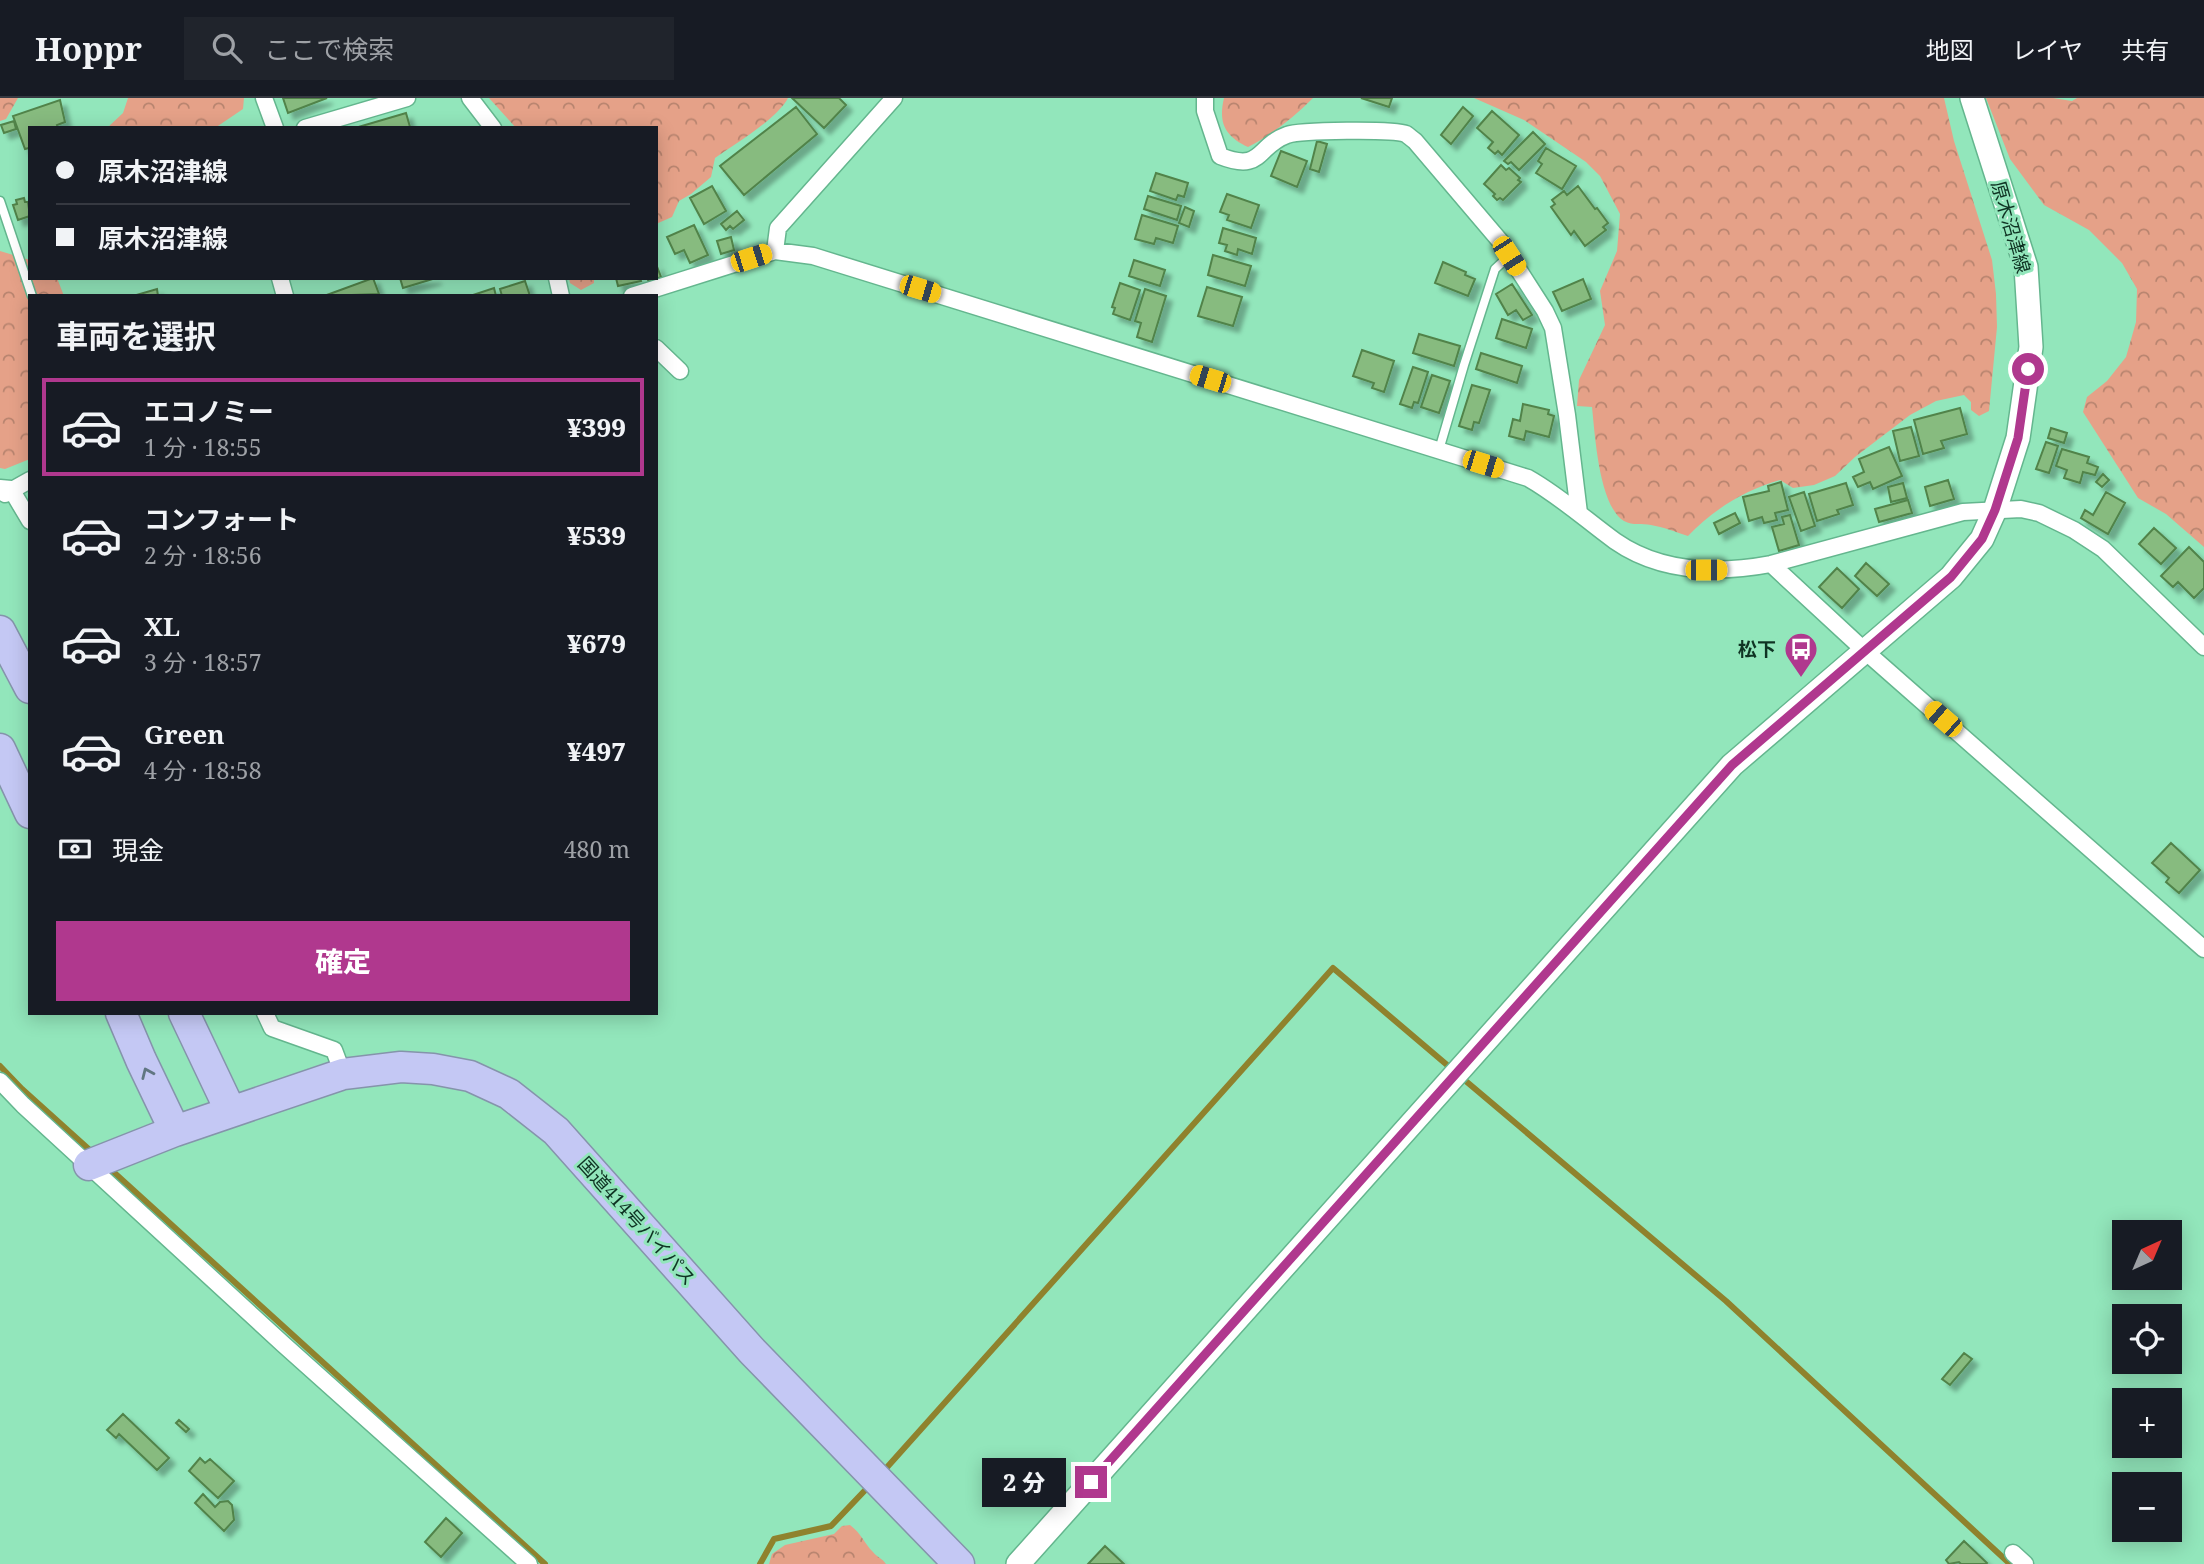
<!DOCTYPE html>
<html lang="ja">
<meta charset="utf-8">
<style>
:root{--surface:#171b24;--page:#20242c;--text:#f1f3f6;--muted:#9ea1a6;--line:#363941;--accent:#b0388e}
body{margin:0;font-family:"Noto Serif","Noto Sans JP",serif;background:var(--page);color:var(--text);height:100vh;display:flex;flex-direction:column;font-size:26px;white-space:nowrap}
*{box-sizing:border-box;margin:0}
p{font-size:23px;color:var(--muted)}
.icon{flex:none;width:38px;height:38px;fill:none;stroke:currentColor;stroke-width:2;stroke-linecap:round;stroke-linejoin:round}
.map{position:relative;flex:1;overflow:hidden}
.panel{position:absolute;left:28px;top:196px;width:630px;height:721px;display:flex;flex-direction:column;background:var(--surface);border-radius:0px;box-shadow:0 4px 18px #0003}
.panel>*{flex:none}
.top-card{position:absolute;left:28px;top:28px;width:630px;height:154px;border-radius:0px;box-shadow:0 4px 18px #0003;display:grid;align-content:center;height:154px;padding:0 28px;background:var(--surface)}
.needle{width:46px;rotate:44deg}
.tools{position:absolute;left:2112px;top:1122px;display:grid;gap:14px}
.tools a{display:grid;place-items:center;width:70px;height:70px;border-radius:0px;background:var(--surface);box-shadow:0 4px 18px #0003;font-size:35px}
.end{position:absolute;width:32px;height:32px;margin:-16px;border:9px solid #b0388e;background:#fff;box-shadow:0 0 0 4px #fff}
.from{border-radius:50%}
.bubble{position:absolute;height:49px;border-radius:0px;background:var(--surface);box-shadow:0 4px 18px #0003;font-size:23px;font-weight:800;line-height:49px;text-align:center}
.car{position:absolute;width:21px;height:42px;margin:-21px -10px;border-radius:9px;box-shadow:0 0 5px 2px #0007;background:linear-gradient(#f5c518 24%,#345 0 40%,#f5c518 0 76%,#345 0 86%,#f5c518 0)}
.top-card b{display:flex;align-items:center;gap:24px;height:66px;font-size:26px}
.top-card b+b{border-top:2px solid var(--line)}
.top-card i{width:18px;height:18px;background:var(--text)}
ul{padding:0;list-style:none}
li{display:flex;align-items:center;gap:21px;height:98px;margin:0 14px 10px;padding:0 14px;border:4px solid transparent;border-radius:0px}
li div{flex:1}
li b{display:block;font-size:26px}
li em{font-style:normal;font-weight:800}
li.selected{border-color:var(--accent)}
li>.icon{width:63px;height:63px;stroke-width:1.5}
h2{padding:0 28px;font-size:32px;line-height:84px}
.pay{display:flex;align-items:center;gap:18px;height:77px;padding:0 28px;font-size:26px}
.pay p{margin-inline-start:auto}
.action{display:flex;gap:14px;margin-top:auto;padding:14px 28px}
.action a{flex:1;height:80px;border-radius:0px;background:var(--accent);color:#fff;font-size:28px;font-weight:800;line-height:80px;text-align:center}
header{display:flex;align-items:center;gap:42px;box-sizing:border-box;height:98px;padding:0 35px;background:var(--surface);border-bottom:2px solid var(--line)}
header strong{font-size:33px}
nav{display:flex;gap:38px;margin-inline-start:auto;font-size:24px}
.search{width:490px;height:63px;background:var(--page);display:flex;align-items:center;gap:18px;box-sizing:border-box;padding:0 24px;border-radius:0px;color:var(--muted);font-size:26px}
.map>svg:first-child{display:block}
.forest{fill:url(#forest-crowns)}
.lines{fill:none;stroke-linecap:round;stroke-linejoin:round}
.stream{stroke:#8f822d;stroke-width:6}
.building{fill:#87bb7f;stroke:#51834a;stroke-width:2;filter:url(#shadow)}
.lane-casing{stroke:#64b68e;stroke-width:11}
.street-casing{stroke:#64b68e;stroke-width:19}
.secondary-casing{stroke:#64b68e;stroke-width:26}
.highway-casing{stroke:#8594ab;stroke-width:33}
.lane{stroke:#fff;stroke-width:8}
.street{stroke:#fff;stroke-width:16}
.secondary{stroke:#fff;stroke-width:23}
.highway{stroke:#c4c8f4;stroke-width:30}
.oneway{stroke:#607681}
.route{stroke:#b0388e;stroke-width:9}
.labels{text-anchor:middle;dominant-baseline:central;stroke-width:6;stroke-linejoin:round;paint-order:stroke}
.street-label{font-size:19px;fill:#0f3323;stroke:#92e6bb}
.poi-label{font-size:19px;font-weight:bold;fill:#0f3323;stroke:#92e6bb;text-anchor:end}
</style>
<header>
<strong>Hoppr</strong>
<div class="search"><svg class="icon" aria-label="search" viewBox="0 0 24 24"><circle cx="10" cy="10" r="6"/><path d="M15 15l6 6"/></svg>ここで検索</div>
<nav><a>地図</a><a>レイヤ</a><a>共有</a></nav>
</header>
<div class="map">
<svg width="2204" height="1466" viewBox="0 0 2204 1466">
<defs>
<pattern id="forest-crowns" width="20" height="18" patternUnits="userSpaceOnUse" patternTransform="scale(1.75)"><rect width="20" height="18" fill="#e5a188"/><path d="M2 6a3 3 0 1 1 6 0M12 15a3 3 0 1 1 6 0" fill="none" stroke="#b8846f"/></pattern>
<filter id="shadow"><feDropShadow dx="6" dy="6" stdDeviation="2" flood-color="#0004"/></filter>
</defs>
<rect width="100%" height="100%" fill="#92e6bb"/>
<path class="forest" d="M0,0H18L6,21L0,23Z
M128,0H244L243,11L215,30H107L123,15Z
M489,0H788C778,20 734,47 715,60L711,79L691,96L679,103L672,119L656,126V30H516Z
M1224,0H1313C1294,19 1272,37 1248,49C1225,38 1218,25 1224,0Z
M1474,0H1944L1954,43L1992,162L1996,196L1997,229L1989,313L1979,318L1971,312V304L1964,297L1936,303L1910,317L1855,359L1835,378L1814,387L1793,390L1780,382C1745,392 1714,411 1688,438C1676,434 1663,429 1651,427C1642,425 1633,428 1624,423C1599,408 1595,337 1592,309L1577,308L1579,282L1605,227L1600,193L1617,153L1620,116L1600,78L1586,64L1524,22Z
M1986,0H2053L2072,3L2077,0H2204V449L2166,416L2138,400L2083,314L2087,299L2107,283L2126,259L2136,224L2137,191L2122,165L2089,132L2044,107L2010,61Z
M0,153L30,162V180H57L64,198H30V361L5,371L0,370Z
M569,180H594V185L581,192L570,185Z
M850,1427C862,1436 864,1445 873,1454C877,1459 882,1460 886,1466H769L772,1456L785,1447L834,1436L842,1428Z"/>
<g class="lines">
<path class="stream" d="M0,968L22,991L93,1055
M1461,979L1726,1203L2010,1466
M109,1070L545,1466
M881,1376L1333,870L1453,972
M760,1466L774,1441L831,1428L871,1386"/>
</g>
<path class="building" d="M283,0H327L288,15Z
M792,0H839L846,7L824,30Z
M1361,0H1392L1389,9Z
M60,2L65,24L57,27L58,30H30V52L29,50L25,51L13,18Z
M796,9L817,36L744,97L720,68Z
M1463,9L1473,18L1451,46L1441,37Z
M1492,13L1519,37L1502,57L1498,53L1495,56L1488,50L1493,44L1477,30Z
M406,15L410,29L355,30Z
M14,23L16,31L4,35L1,27Z
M1533,34L1545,46L1519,72L1511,64L1508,66L1504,63Z
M1317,43L1327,46L1319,74L1310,71Z
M1546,50L1576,68L1562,91L1536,75L1542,66L1538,63Z
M1281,53L1307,63L1297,89L1271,78Z
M1501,67L1506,72L1509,70L1520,80L1518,82L1521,84L1503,102L1500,100L1497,102L1493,98L1495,96L1484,86Z
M1156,75L1188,85L1184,99L1178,97L1176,102L1150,93Z
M712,88L726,113L704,126L690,100Z
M1578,88L1595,111L1597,110L1608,125L1603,129L1606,132L1585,148L1574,133L1571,137L1551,109L1555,106L1552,102L1564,93L1567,97Z
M1227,96L1259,107L1251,130L1227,122L1229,117L1220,114Z
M1148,98L1181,108L1177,122L1144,111Z
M24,100L25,104H28L30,118L18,122L13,107L17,106L16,102Z
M1185,109L1194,113L1189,129L1179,125Z
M737,113L744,122L733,131L730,128L726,132L721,126Z
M1142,117L1178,128L1173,145L1156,140L1154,146L1135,141Z
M694,127L708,157L690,165L684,152L675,156L667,139Z
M1223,130L1256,140L1252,156L1238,151L1237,157L1225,153L1227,147L1219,145Z
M731,139L734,152L721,156L717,143Z
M1213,157L1251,168L1245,188L1208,177Z
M1134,162L1165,172L1160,188L1129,178Z
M1443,164L1466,174L1465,177L1475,181L1468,198L1435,185Z
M656,166L661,179L649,184L647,180H656Z
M373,180L379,196L324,198Z
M400,180H436L403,190Z
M616,180H640L641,183L618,188Z
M1583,181L1591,201L1562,213L1553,194Z
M525,183L530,198H502L500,191Z
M1120,185L1140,192L1130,222L1113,216L1115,210L1112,209Z
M1512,186L1532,217L1523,222L1516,212L1508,217L1496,196Z
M1207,189L1242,199L1233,228L1198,218Z
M494,190L496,198H473V197Z
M157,191L158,198H133Z
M1145,191L1166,198L1152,244L1137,239L1141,225L1135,223Z
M1502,221L1532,231L1526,250L1496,240Z
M1419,236L1460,248L1454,268L1413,255Z
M1362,252L1394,263L1384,294L1372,290L1374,285L1353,278Z
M1481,255L1522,268L1517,285L1476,271Z
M1413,269L1428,274L1418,305L1414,304L1412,310L1400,306Z
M1432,277L1450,283L1439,315L1421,309Z
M1472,287L1490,292L1479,325L1474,324L1472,332L1459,328Z
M1523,306L1549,312L1548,316L1554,318L1549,339L1526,333L1524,342L1509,338L1513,321L1520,323Z
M1960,310L1967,336L1941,343L1944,350L1923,356L1914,322Z
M1911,329L1919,358L1900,363L1893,333Z
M2051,330L2067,335L2064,345L2048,340Z
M2046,344L2058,348L2049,375L2036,371Z
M1889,349L1902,378L1873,391L1870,384L1858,389L1853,379L1864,374L1859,361Z
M2062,351L2089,359L2087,365L2098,369L2095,377L2083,374L2080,385L2064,380L2067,372L2056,368Z
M2103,376L2109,382L2102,389L2096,384Z
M1948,382L1954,401L1930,408L1925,389Z
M1781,384L1788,412L1775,415L1777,422L1764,425L1762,419L1749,423L1743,399L1769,393L1768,388Z
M1846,385L1853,407L1837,412L1839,416L1817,423L1809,396Z
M1903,385L1907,400L1891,404L1888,389Z
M1804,394L1815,428L1801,433L1789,399Z
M2106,394L2125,405L2108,436L2081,420L2085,412L2093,417Z
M1908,402L1912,415L1879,424L1875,411Z
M1735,415L1740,425L1719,436L1714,425Z
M1790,417L1799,447L1779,453L1772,429L1784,426L1782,419Z
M2154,430L2176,450L2161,466L2139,446Z
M2189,449L2204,464V490L2194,500L2178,484L2173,489L2161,478Z
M1866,465L1889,486L1877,498L1855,478Z
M1837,470L1859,491L1842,510L1819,489Z
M2171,745L2200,772L2179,795L2166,784L2169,780L2152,765Z
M1964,1255L1972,1261L1950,1287L1942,1281Z
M123,1316L169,1360L157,1372L119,1336L116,1340L107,1332Z
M179,1322L189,1331L186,1334L176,1325Z
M200,1360L205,1365L210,1361L234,1383L218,1400L189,1373Z
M203,1396L215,1409L220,1404L228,1403L232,1407L234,1422L224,1433L195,1405Z
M446,1420L462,1435L441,1459L425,1444Z
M1964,1443L1987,1465L1986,1466H1961L1959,1464L1949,1466L1946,1462Z
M1105,1448L1124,1466H1088Z"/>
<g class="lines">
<defs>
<path id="lane" d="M0,103L32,198
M1439,352L1464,267L1495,171L1509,158"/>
<path id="street" d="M264,0L275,30
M470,0L493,30
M1205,0V13L1220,58C1263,75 1256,48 1287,37C1300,32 1394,31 1406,36C1409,38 1412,41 1415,43L1500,143L1545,213L1553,230L1567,317L1579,415
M305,30L407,0
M775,153L778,130L894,0
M280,180L285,198
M557,180L561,198
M632,198L775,153L813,158L1528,380C1560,398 1586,422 1615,443C1661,475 1718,476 1771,466L1963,414L2021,411L2039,415L2074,432L2103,451L2204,549
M656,250L680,273
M0,390L11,391L30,423
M5,396L30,382
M1771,466L1865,553L2204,851
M265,915L272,930L334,952L343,976
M0,983L23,1007L283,1246L529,1466
M2013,1455L2025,1466"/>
<path id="secondary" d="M1018,1466L1732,667L1951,479L1982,441L1995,412L2018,340L2031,249L2026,169L1972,0"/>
<path id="highway" d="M0,533L30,590
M0,651L30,715
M121,915L141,962L175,1033
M184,915L231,1014
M89,1067L175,1033L343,976L401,969L433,971L470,978L509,996L556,1033L752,1253L959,1466"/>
</defs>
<use href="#lane" class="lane-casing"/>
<use href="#street" class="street-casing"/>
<use href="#secondary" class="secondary-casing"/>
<use href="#highway" class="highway-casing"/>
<use href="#lane" class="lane"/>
<use href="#street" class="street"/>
<use href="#secondary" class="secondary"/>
<use href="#highway" class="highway"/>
</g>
<defs><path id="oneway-chevron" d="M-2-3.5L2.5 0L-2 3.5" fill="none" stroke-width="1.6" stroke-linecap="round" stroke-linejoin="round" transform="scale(1.75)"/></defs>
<use class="oneway" href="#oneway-chevron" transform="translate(147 975) rotate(-114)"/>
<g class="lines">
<path class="route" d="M1091,1384L1732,667L1951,479L1982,441L1995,412L2018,340L2028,271"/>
</g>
<defs>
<symbol id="bus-pin" viewBox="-11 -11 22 30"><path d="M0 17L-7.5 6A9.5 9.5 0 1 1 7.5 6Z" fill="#b0388e" stroke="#92e6bb"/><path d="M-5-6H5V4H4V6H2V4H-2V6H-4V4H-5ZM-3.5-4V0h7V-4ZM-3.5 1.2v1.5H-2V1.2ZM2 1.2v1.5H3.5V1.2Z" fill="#fff"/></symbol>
</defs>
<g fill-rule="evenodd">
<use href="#bus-pin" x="1782" y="532" width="38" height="52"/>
</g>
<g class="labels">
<g class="street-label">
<text transform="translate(2011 129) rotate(74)">原木沼津線</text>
<text transform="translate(637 1123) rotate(48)">国道414号バイパス</text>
</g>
<g class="poi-label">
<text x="1776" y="551">松下</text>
</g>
</g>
</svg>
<div class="tools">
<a><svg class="needle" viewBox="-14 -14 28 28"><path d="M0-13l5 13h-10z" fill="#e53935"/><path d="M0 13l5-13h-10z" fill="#9ea1a6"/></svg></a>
<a><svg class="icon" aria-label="locate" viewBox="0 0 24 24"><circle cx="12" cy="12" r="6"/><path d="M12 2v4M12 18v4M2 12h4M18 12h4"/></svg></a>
<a>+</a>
<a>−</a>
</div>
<i class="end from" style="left:2028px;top:271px"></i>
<i class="end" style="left:1091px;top:1384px"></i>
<div class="bubble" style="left:982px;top:1360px;width:84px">2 分</div>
<i class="car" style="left:1509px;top:158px;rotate:147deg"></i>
<i class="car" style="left:751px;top:160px;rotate:72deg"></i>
<i class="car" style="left:920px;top:191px;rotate:107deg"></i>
<i class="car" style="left:1210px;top:281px;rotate:287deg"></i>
<i class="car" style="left:1483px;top:366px;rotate:107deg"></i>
<i class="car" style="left:1706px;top:472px;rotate:90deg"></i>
<i class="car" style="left:1943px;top:621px;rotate:311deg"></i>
<div class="top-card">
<b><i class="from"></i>原木沼津線</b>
<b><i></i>原木沼津線</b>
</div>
<section class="panel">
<h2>車両を選択</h2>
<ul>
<li class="selected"><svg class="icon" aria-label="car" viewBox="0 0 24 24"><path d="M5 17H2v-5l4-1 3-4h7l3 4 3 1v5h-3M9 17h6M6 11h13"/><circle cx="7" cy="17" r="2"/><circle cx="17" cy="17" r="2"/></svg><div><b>エコノミー</b><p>1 分 · 18:55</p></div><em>¥399</em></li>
<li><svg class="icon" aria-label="car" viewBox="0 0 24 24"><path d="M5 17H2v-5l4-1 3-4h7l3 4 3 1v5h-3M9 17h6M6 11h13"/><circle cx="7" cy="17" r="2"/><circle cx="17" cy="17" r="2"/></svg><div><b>コンフォート</b><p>2 分 · 18:56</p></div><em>¥539</em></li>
<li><svg class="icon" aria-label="car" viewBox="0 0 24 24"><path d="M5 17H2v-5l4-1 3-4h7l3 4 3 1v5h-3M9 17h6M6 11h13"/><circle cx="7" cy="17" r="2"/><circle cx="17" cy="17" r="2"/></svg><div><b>XL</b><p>3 分 · 18:57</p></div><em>¥679</em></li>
<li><svg class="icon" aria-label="car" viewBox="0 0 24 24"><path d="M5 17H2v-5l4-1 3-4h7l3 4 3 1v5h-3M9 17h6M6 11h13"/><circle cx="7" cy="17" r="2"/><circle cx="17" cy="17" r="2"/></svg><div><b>Green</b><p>4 分 · 18:58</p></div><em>¥497</em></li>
</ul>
<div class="pay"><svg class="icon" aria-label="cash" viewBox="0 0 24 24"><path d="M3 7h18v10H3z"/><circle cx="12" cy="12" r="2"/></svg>現金<p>480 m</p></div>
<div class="action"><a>確定</a></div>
</section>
</div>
